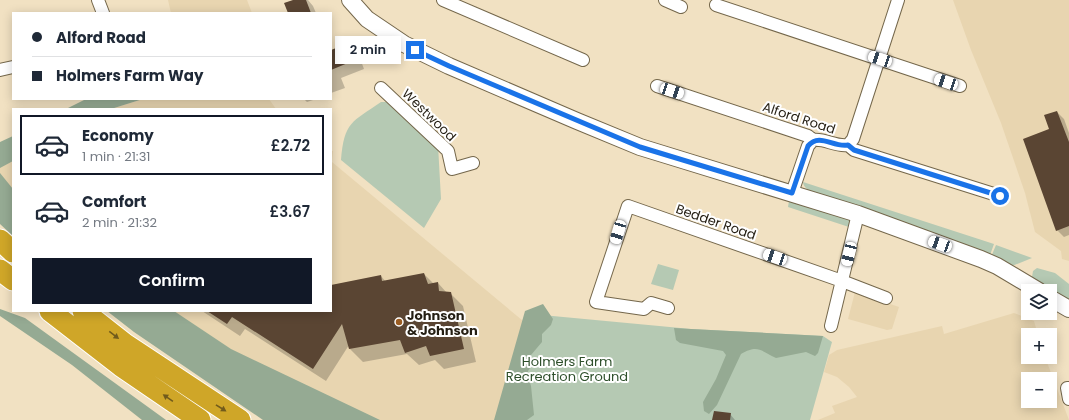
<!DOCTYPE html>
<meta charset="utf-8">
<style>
:root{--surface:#fff;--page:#f2f2f3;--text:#1f2937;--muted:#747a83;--line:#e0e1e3;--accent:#111827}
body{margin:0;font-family:Poppins,sans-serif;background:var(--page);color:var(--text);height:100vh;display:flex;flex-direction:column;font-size:15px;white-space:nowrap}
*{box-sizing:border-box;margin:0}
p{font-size:13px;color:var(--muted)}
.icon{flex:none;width:22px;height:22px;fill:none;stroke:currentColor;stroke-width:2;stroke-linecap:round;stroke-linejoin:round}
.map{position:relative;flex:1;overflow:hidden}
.sheet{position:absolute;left:12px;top:108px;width:320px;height:204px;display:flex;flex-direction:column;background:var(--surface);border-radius:0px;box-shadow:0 2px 10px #0003}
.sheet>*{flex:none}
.hud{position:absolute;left:12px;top:12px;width:320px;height:88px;border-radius:0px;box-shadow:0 2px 10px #0003;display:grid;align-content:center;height:88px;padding:0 20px;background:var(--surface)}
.fabs{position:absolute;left:1021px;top:284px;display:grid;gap:8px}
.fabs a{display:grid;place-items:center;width:36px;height:36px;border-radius:0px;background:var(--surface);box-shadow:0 2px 10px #0003;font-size:20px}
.end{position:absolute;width:18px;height:18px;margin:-9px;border:5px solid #1a73e8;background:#fff;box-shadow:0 0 0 2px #fff}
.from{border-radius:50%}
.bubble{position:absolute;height:28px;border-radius:0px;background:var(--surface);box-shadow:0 2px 10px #0003;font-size:13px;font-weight:600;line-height:28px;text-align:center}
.car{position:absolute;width:12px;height:24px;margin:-12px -6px;border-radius:5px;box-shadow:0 0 3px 1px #0007;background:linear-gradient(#fff 24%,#345 0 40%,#fff 0 76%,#345 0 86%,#fff 0)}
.hud b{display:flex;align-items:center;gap:14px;height:38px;font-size:15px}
.hud b+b{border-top:1px solid var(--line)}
.hud i{width:10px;height:10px;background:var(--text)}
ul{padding:7px 0 0;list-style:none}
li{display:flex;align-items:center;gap:12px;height:60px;margin:0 8px 6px;padding:0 12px;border:2px solid transparent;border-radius:0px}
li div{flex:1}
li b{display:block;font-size:15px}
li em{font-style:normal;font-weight:600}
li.active{border-color:var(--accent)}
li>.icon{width:36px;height:36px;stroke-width:1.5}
.primary-button{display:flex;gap:8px;margin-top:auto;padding:8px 20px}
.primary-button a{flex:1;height:46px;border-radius:0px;background:var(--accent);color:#fff;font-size:16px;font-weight:600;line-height:46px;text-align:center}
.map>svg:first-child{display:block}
.built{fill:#e8d5b0;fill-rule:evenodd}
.green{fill:#b5c9b3}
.forest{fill:#95aa93}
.shadow{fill:#0003}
.building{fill:#5a4533}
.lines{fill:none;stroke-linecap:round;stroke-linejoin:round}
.street-casing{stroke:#74674b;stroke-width:14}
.secondary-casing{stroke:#74674b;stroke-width:18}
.highway-casing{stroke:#fff;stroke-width:23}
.street{stroke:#fff;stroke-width:12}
.secondary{stroke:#fff;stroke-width:16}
.highway{stroke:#cfa628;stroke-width:21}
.oneway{fill:#715b1c}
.route{stroke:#1a73e8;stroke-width:5}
.poi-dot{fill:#9a5c22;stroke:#fff;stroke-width:1.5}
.labels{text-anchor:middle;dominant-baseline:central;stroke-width:4;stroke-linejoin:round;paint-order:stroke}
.street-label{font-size:13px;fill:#241e13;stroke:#fff}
.poi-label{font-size:13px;font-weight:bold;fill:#241e13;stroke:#fff;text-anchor:start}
.park-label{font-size:13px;fill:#2e4f2b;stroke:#fff}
</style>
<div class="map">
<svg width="1069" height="420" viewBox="0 0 1069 420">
<rect width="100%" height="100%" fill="#f1e1c2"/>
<path class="built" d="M168,0H247L252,13H171Z
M953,0H1069V261L1062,259L1061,251L1035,232L1025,193L1001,123L971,50Z
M143,99H269L276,109H111Z
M331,151H333L332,162L534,330L509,420H322L142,311H331Z
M13,158V226L0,214V165Z
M855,292L899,307L892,329L887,330L848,319Z
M1014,313L1034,321L1038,335H1028V357H1045L1069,420H818L835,413L832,406L857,397L849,387L837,377L824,372L829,355L837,350L942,326L944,334ZM1028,379H1050V401H1028Z"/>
<path class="green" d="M381,102H386L438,145L441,199L424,228L341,160C344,122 352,122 381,102Z
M803,182L994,244L990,255L923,229L833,200V198C823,195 804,193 803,182Z
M789,201L849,218L852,228L788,207Z
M996,245L1032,258L1012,266L991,257Z
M658,264L679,270L673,290L651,284Z
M1037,268L1055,273L1069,284V301L1032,277L1033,271Z
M542,315L691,329L823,336L832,342L810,420H497Z"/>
<path class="forest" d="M86,99H143L111,109H66Z
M13,136V161L0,168V142Z
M0,173L13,189V236L0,224Z
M543,304L553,319L551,325L542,334V342L531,355L533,364L528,371V376L531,386L534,415L527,420H494L525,311Z
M0,309L25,318L166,420H142L72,365L0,316Z
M107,311H174L231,349L380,420H263L134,332Z
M674,328L691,329L823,336L818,353L815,356L806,352L776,358C761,351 758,344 741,354L717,405L709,414L704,411L703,402L716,379L726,355L723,351L680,343L676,340Z"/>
<path class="shadow" d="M296,0H308L313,6L316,13H289Z
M349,44L358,53L364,69L341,78L345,88L331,93V51Z
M304,99H316L307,102Z
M1057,112L1064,119L1069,133V235L1064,237L1057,230L1050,130Z
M424,274L434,284L438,283L447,293H450L463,306L476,362L444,369L435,360L419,365L407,354L363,362L350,349L349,345L326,381L245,329L240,336L202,311H331V284V286L381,276L386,282Z
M730,414L735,420H713Z"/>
<path class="building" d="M293,0H306L311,13H288L284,3Z
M349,43L355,60L331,70V50Z
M1057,111L1069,142V226L1056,231L1023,139L1049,129L1044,115Z
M424,273L428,284L438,282L439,291L451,292L464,349L430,356L426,346L405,353L400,340L349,349L342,324L313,369L232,317L227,324L207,311H331V285L381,275L382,281Z
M714,411L731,413L730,420H712Z"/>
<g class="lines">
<defs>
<path id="street" d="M98,0L103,13
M443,0L583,60
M665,0L681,7
M716,5L960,86
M0,70L13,67
M657,86L808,136L813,140C825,138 835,147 848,145L854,150L1000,196
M381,88L448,151L452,169L473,163
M848,145L853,139L898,0
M792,193L808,146L813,140
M668,308L651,303L644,309L596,302L628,206L842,281L886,298
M831,326L858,214
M1069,388H1067L1069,399"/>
<path id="secondary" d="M350,0L367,19L404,44L449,66L577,121L640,147L858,214L981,259L997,266L1039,291
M1050,298L1069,309"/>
<path id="highway" d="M0,240L13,252
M0,270L13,280
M50,311L121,366L200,420
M83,311L125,344L240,420"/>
</defs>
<use href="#street" class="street-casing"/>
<use href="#secondary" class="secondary-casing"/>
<use href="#highway" class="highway-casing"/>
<use href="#street" class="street"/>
<use href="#secondary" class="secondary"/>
<use href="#highway" class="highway"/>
</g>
<defs><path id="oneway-solid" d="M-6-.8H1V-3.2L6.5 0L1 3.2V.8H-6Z"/></defs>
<g class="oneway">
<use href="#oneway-solid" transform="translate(114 335) rotate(38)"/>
<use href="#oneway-solid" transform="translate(168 398) rotate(-145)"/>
<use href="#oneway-solid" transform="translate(221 408) rotate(32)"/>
</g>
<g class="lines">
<path class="route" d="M415,50L449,66L640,147L792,193L808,146C820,132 833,148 848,145L854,150L1000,196"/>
</g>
<circle class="poi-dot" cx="399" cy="322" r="4"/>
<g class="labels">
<g class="street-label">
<text transform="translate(429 115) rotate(44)">Westwood</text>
<text transform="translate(799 118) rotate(18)">Alford Road</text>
<text transform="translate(716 222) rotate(19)">Bedder Road</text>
</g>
<g class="poi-label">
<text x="407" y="315">Johnson<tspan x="407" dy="15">&amp; Johnson</tspan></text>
</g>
<g class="park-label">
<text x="567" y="361">Holmers Farm<tspan x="567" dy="15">Recreation Ground</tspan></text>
</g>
</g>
</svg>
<div class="fabs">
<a><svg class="icon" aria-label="layers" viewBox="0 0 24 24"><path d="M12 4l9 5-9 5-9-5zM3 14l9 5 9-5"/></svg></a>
<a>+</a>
<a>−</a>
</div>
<i class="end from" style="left:1000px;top:196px"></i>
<i class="end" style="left:415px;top:50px"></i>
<div class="bubble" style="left:335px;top:36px;width:66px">2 min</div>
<i class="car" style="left:880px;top:59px;rotate:288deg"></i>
<i class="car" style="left:946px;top:82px;rotate:289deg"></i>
<i class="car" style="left:672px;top:91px;rotate:108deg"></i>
<i class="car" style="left:618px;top:232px;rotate:197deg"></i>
<i class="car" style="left:940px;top:244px;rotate:290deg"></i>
<i class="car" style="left:849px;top:254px;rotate:194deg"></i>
<i class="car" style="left:775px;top:257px;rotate:289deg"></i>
<div class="hud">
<b><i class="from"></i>Alford Road</b>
<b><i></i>Holmers Farm Way</b>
</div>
<section class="sheet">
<ul>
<li class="active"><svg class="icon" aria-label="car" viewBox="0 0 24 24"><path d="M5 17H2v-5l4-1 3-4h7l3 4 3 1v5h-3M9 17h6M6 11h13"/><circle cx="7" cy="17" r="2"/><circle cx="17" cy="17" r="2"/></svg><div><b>Economy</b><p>1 min · 21:31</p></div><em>£2.72</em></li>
<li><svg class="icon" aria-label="car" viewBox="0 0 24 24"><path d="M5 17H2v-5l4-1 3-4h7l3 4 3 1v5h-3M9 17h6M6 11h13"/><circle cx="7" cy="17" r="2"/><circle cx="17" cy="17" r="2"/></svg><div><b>Comfort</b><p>2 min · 21:32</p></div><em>£3.67</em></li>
</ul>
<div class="primary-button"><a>Confirm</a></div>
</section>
</div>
